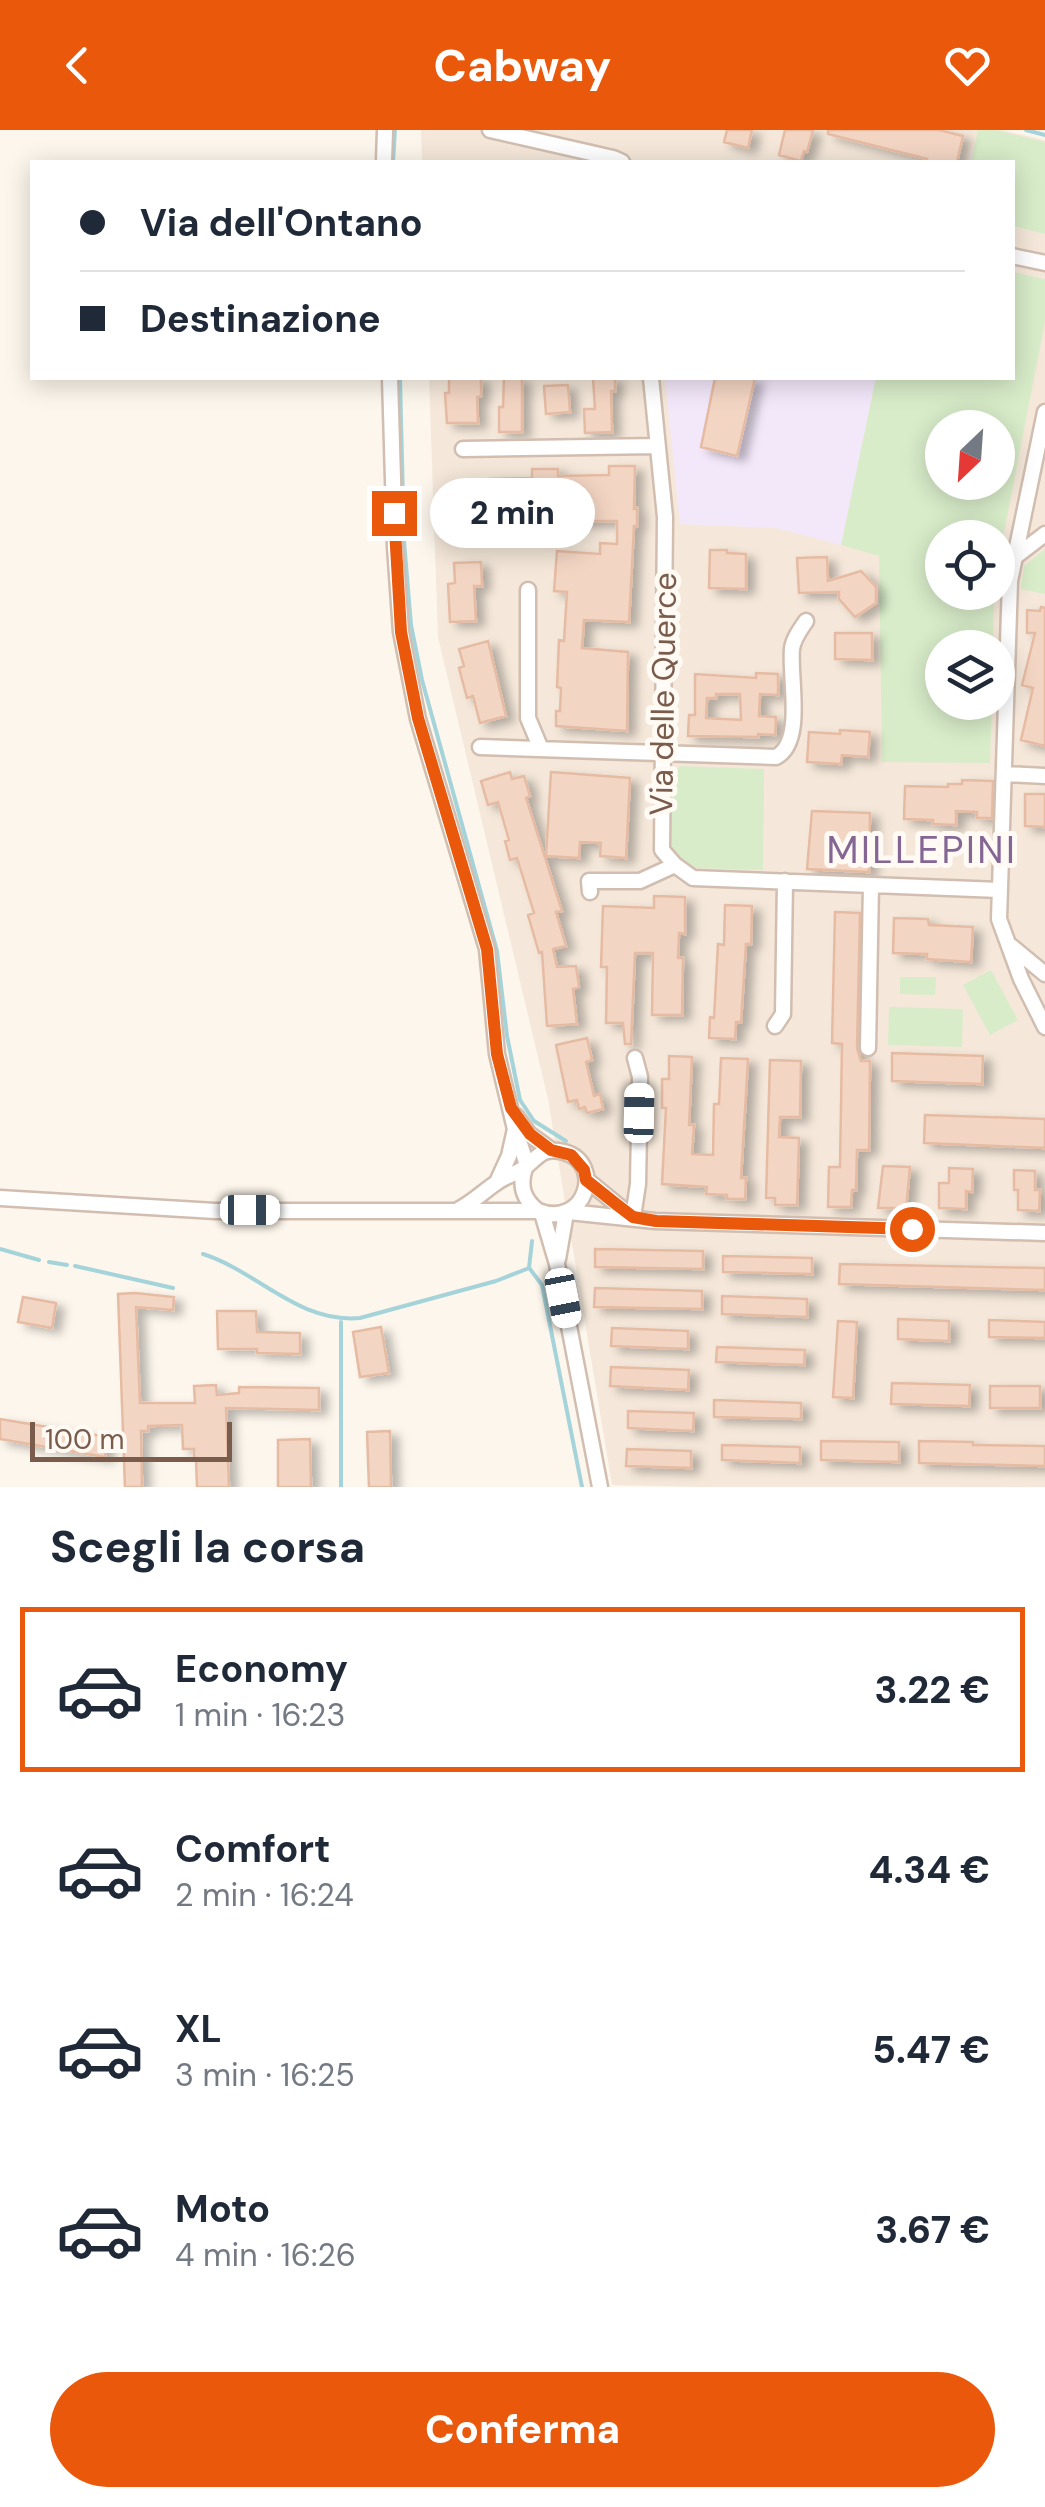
<!DOCTYPE html>
<html lang="it">
<meta charset="utf-8">
<style>
:root{--surface:#fff;--page:#f6f6f7;--text:#1f2937;--muted:#747a83;--line:#e0e1e3;--accent:#ea580c}
body{margin:0;font-family:"DM Sans",sans-serif;background:var(--page);color:var(--text);height:100vh;display:flex;flex-direction:column;font-size:38px;white-space:nowrap}
*{box-sizing:border-box;margin:0}
p{font-size:32px;color:var(--muted)}
.icon{flex:none;width:55px;height:55px;fill:none;stroke:currentColor;stroke-width:2;stroke-linecap:round;stroke-linejoin:round}
.map{position:relative;height:1357px;overflow:hidden}
.details{display:flex;flex-direction:column;background:var(--surface);flex:1}
.details>*{flex:none}
.banner{position:absolute;left:30px;top:30px;width:985px;height:220px;border-radius:0px;box-shadow:0 5px 25px #0003;display:grid;align-content:center;height:220px;padding:0 50px;background:var(--surface)}
.needle{width:65px;rotate:205deg}
.controls{position:absolute;left:925px;top:280px;display:grid;gap:20px}
.controls a{display:grid;place-items:center;width:90px;height:90px;border-radius:50%;background:var(--surface);box-shadow:0 5px 25px #0003;font-size:50px}
.scale{position:absolute;left:30px;bottom:25px;width:202px;box-sizing:border-box;padding-left:10px;border:5px solid #7a5c4d;border-top:0;font-size:28px;line-height:35px;white-space:nowrap;color:#7a5c4d;-webkit-text-stroke:8px #fffaf3;paint-order:stroke}
.end{position:absolute;width:45px;height:45px;margin:-22px;border:12px solid #ea580c;background:#fff;box-shadow:0 0 0 5px #fff}
.from{border-radius:50%}
.bubble{position:absolute;height:70px;border-radius:35px;background:var(--surface);box-shadow:0 5px 25px #0003;font-size:32px;font-weight:800;line-height:70px;text-align:center}
.car{position:absolute;width:30px;height:60px;margin:-30px -15px;border-radius:12px;box-shadow:0 0 8px 2px #0007;background:linear-gradient(#fff 24%,#345 0 40%,#fff 0 76%,#345 0 86%,#fff 0)}
.banner b{display:flex;align-items:center;gap:35px;height:95px;font-size:38px}
.banner b+b{border-top:2px solid var(--line)}
.banner i{width:25px;height:25px;background:var(--text)}
ul{padding:0;list-style:none}
li{display:flex;align-items:center;gap:30px;height:165px;margin:0 20px 15px;padding:0 30px;border:5px solid transparent;border-radius:0px}
li div{flex:1}
li b{display:block;font-size:38px}
li em{font-style:normal;font-weight:800}
li.selected{border-color:var(--accent)}
li>.icon{width:90px;height:90px;stroke-width:1.5}
h2{padding:0 50px;font-size:45px;line-height:120px}
.action{display:flex;gap:20px;margin-top:auto;padding:20px 50px}
.action a{flex:1;height:115px;border-radius:60px;background:var(--accent);color:#fff;font-size:40px;font-weight:800;line-height:115px;text-align:center}
header{display:flex;justify-content:space-between;align-items:center;height:130px;padding:0 50px;background:var(--accent);color:#fff;font-size:45px;font-weight:800}
.map>svg:first-child{display:block}
.residential{fill:#f5e8da;fill-rule:evenodd}
.education{fill:#f3e8fa}
.green{fill:#d8ecc9;fill-rule:evenodd}
.lines{fill:none;stroke-linecap:round;stroke-linejoin:round}
.stream{stroke:#a5d3da;stroke-width:4}
.building{fill:#f3d5c3;stroke:#e6bba3;stroke-width:2.5;fill-rule:evenodd;filter:url(#shadow)}
.minor-casing{stroke:#d1beb0;stroke-width:19}
.minor{stroke:#fff;stroke-width:14}
.route{stroke:#ea580c;stroke-width:12}
.labels{text-anchor:middle;dominant-baseline:central;stroke-width:10;stroke-linejoin:round;paint-order:stroke}
.street-label{font-size:32px;fill:#7a5c4d;stroke:#fffaf3}
.quarter-label{font-size:38px;letter-spacing:2.5px;fill:#846695;stroke:#fffaf3}
</style>
<header><svg class="icon" aria-label="back" viewBox="0 0 24 24"><path d="M15 5l-7 7 7 7"/></svg>Cabway<svg class="icon" aria-label="heart" viewBox="0 0 24 24"><path d="M12 20l-8-8c-3-5 5-10 8-4 3-6 11-1 8 4z"/></svg></header>
<div class="map">
<svg width="1045" height="1357" viewBox="0 0 1045 1357">
<defs>
<filter id="shadow"><feDropShadow dx="8" dy="5" stdDeviation="5" flood-color="#0004"/></filter>
</defs>
<rect width="100%" height="100%" fill="#fdf6ec"/>
<path class="residential" d="M421,0H1002L1045,10V1357H698L612,1355L548,969L438,507L429,248H1012V32H422ZM942,298H998V352H942ZM942,408H998V462H942ZM942,518H998V572H942Z"/>
<path class="education" d="M665,248H876L841,415L776,398L680,394Z"/>
<path class="green" d="M978,0H996L1045,12V104L1013,96L1012,32H971Z
M1013,142L1045,149V192L998,433V408H942V462L994,463L993,517L942,518V572L992,573L990,633L882,632L879,426L841,415L876,248H1012ZM942,298H998V352H942Z
M1045,419V464L1021,459L1024,436Z
M680,636L764,639L763,740L690,738L672,724L670,648Z
M991,840L1018,890L990,905L963,855Z
M900,847H936L935,865L900,864Z
M889,877L963,879L962,917L888,915Z"/>
<g class="lines">
<path class="stream" d="M1026,0L1045,5
M393,32L395,0
M400,248L404,411L411,495L422,550L497,821L507,906L520,970L534,991L566,1011
M0,1119L39,1130
M203,1124C257,1141 299,1194 360,1188L496,1151L529,1138L532,1111
M49,1132L67,1135
M75,1136L173,1158
M530,1139L542,1155L582,1357
M341,1357V1192"/>
</g>
<path class="building" d="M727,0H752L748,18L724,12Z
M785,0H813L807,22L804,21L801,31L779,25Z
M828,0H939L963,6L957,32H926L927,29L828,4Z
M449,248H481V266L477,267L478,293H447L445,263H449Z
M504,248H522V302H499V277H503Z
M593,248H615V261H611L612,302L585,303L584,279H595Z
M715,248H755L737,326L701,317Z
M568,255L570,282L546,284L544,256Z
M609,336H635L634,379L637,378V396H634L629,492L584,490L582,518L628,522L627,601L556,596V581H560L561,558L557,557L559,510L564,511L567,462L554,461L557,421L600,424V413L617,414V391H574V372H515L516,381L475,382L476,400L441,401V390H444V362L488,361V349L532,348V339H558V346L609,345Z
M710,420H727V423L746,424V459L709,458Z
M827,427L828,451L861,441L876,457V473L855,487L839,469V462L799,463L797,428Z
M481,432L482,456H474L476,491L450,492L448,454L455,453L454,433Z
M1041,477L1045,478V616L1021,610L1033,558L1022,555L1035,503H1027V480L1040,481Z
M835,503H872V530L835,529Z
M488,511L506,586L480,593L473,566L467,568L459,538L464,536L459,519Z
M756,543L778,544V565L760,564L759,586L776,587L775,605L758,604V607L688,606L689,585H695V544L756,548ZM716,564H740L741,590L706,588L707,568H716Z
M840,600L870,602L868,627L842,625L841,634L807,632L809,602L840,604Z
M510,642L512,649L524,646L530,666L526,668L562,781L556,782L566,816L553,819L557,837L576,836L579,857L573,859L577,894L547,896L542,822L539,823L528,785L534,783L517,728L510,730L505,711L509,710L498,672L488,675L481,651Z
M551,642L630,648L626,728L600,726L601,713L580,712L579,728L546,726Z
M962,650L993,651L992,688H977V682L956,681V695L933,694V690L904,689L905,656L948,657V654H962Z
M1025,664H1045V697L1025,696Z
M812,681L870,683L869,742L807,739Z
M654,766L685,767V804L679,803L678,828H683L682,885H652L653,823H635L631,914H625L623,893H606L607,837H601L603,776L654,778Z
M725,775L752,776L751,814H746L741,892H736L735,909L709,908L710,887L714,888L718,814L724,815Z
M835,782L860,783L857,918L861,931H870L869,1020H857L856,1060H852L851,1077H828L829,1037H840L842,914L832,913Z
M894,788L928,789L929,795L973,797L971,832L927,829V824L893,823Z
M587,908L592,930L586,932L594,966L600,964L603,979L587,983L585,977L579,979L577,970L568,972L556,915Z
M892,923L983,926L982,954L892,951Z
M669,926L692,927L689,995H694L692,1024L713,1025L714,974H719L721,928L748,929L741,1048H746L745,1069H727V1065L706,1064L707,1057L662,1054L666,978H662V949H669Z
M770,930L801,931L800,987H780L779,1007L799,1008L797,1075H775V1068H766Z
M925,985L1045,989V1018L924,1013Z
M883,1036L910,1037L906,1078H878Z
M949,1038L973,1039L972,1062L966,1061V1079L939,1078V1053H949Z
M1014,1040L1035,1041V1060H1040L1039,1081L1018,1080V1060H1014Z
M595,1119L703,1121V1139L595,1137Z
M723,1126L812,1128V1144L723,1142Z
M840,1134L1045,1138V1160L839,1154Z
M595,1158L702,1161V1179L594,1177Z
M135,1163L174,1167L173,1180L136,1177L140,1273H195L194,1256L216,1255L217,1265L239,1263V1257L319,1258V1280L226,1278L229,1357H197L196,1328H194V1319H183L182,1295L148,1296V1301H141L142,1357H125L118,1164Z
M722,1166L807,1169V1187L722,1184Z
M23,1167L56,1173L52,1198L18,1192Z
M217,1181H256L257,1202L300,1203V1224L257,1223V1219H218Z
M898,1189L949,1191V1211L898,1209Z
M989,1190L1045,1192V1208L989,1207Z
M838,1191L857,1192L853,1268L833,1267Z
M381,1197L389,1243L360,1247L353,1202Z
M612,1198L688,1201V1219L611,1216Z
M717,1217L805,1220L804,1235L716,1232Z
M611,1237L689,1240L688,1260L610,1256Z
M892,1253L970,1255L969,1276L891,1274Z
M990,1256H1040V1278H990Z
M714,1270L801,1273V1289L714,1287Z
M628,1281L694,1283L693,1301L628,1298Z
M0,1289L108,1307L105,1327L0,1309Z
M390,1301L391,1357H369L367,1302Z
M310,1309L311,1357H278V1310Z
M821,1311L899,1312V1332L821,1330Z
M919,1311L973,1312V1315L1045,1316V1336L919,1333Z
M722,1315L800,1317V1333L722,1330Z
M627,1319L691,1321V1338L626,1336Z"/>
<g class="lines">
<defs>
<path id="minor" d="M490,0L613,28L622,32
M384,32L385,0
M1012,126L1045,133
M390,248L395,417L401,502L418,589L487,819L497,924L515,999L527,1035
M651,248L665,387L662,720L675,735L693,748L1000,760
M1045,282L1010,451L999,789L1021,849L1045,897
M463,319L657,316
M1015,427L1045,404
M528,460V588L541,619
M480,617L776,627C805,612 789,547 792,519C793,509 800,500 806,491
M1005,644L1045,646
M590,762L589,751H640L675,735
M1011,816L1045,844
M775,896L783,884L785,751
M868,918L871,755
M516,986L529,1004L551,1020
M525,1038C519,1056 523,1069 538,1081
M498,1050L509,1026L515,999
M587,1050L632,1087
M0,1068L215,1081H538C586,1099 605,1033 564,1022C541,1016 538,1028 524,1038C515,1044 505,1046 496,1053C483,1062 473,1072 458,1080
M569,1082L655,1091L1045,1103
M542,1083L557,1134L600,1357
M633,1087L638,1054L640,947L635,928
M558,1129L566,1083"/>
</defs>
<use href="#minor" class="minor-casing"/>
<use href="#minor" class="minor"/>
</g>
<g class="lines">
<path class="route" d="M394,383L401,502L418,588L487,819L497,924L511,978L530,1004L551,1020L571,1025L584,1040L586,1050L616,1074L633,1087L656,1091L912,1099"/>
</g>
<g class="labels">
<g class="street-label">
<text transform="translate(663 564) rotate(-89)">Via delle Querce</text>
</g>
<g class="quarter-label">
<text x="922" y="720">MILLEPINI</text>
</g>
</g>
</svg>
<div class="controls">
<a><svg class="needle" viewBox="-14 -14 28 28"><path d="M0-13l5 13h-10z" fill="#e53935"/><path d="M0 13l5-13h-10z" fill="#747a83"/></svg></a>
<a><svg class="icon" aria-label="locate" viewBox="0 0 24 24"><circle cx="12" cy="12" r="6"/><path d="M12 2v4M12 18v4M2 12h4M18 12h4"/></svg></a>
<a><svg class="icon" aria-label="layers" viewBox="0 0 24 24"><path d="M12 4l9 5-9 5-9-5zM3 14l9 5 9-5"/></svg></a>
</div>
<div class="scale">100 m</div>
<i class="end from" style="left:912px;top:1099px"></i>
<i class="end" style="left:394px;top:383px"></i>
<div class="bubble" style="left:430px;top:348px;width:165px">2 min</div>
<i class="car" style="left:639px;top:983px;rotate:1deg"></i>
<i class="car" style="left:250px;top:1080px;rotate:90deg"></i>
<i class="car" style="left:563px;top:1168px;rotate:169deg"></i>
<div class="banner">
<b><i class="from"></i>Via dell'Ontano</b>
<b><i></i>Destinazione</b>
</div>
</div>
<section class="details">
<h2>Scegli la corsa</h2>
<ul>
<li class="selected"><svg class="icon" aria-label="car" viewBox="0 0 24 24"><path d="M5 17H2v-5l4-1 3-4h7l3 4 3 1v5h-3M9 17h6M6 11h13"/><circle cx="7" cy="17" r="2"/><circle cx="17" cy="17" r="2"/></svg><div><b>Economy</b><p>1 min · 16:23</p></div><em>3.22 €</em></li>
<li><svg class="icon" aria-label="car" viewBox="0 0 24 24"><path d="M5 17H2v-5l4-1 3-4h7l3 4 3 1v5h-3M9 17h6M6 11h13"/><circle cx="7" cy="17" r="2"/><circle cx="17" cy="17" r="2"/></svg><div><b>Comfort</b><p>2 min · 16:24</p></div><em>4.34 €</em></li>
<li><svg class="icon" aria-label="car" viewBox="0 0 24 24"><path d="M5 17H2v-5l4-1 3-4h7l3 4 3 1v5h-3M9 17h6M6 11h13"/><circle cx="7" cy="17" r="2"/><circle cx="17" cy="17" r="2"/></svg><div><b>XL</b><p>3 min · 16:25</p></div><em>5.47 €</em></li>
<li><svg class="icon" aria-label="car" viewBox="0 0 24 24"><path d="M5 17H2v-5l4-1 3-4h7l3 4 3 1v5h-3M9 17h6M6 11h13"/><circle cx="7" cy="17" r="2"/><circle cx="17" cy="17" r="2"/></svg><div><b>Moto</b><p>4 min · 16:26</p></div><em>3.67 €</em></li>
</ul>
<div class="action"><a>Conferma</a></div>
</section>
